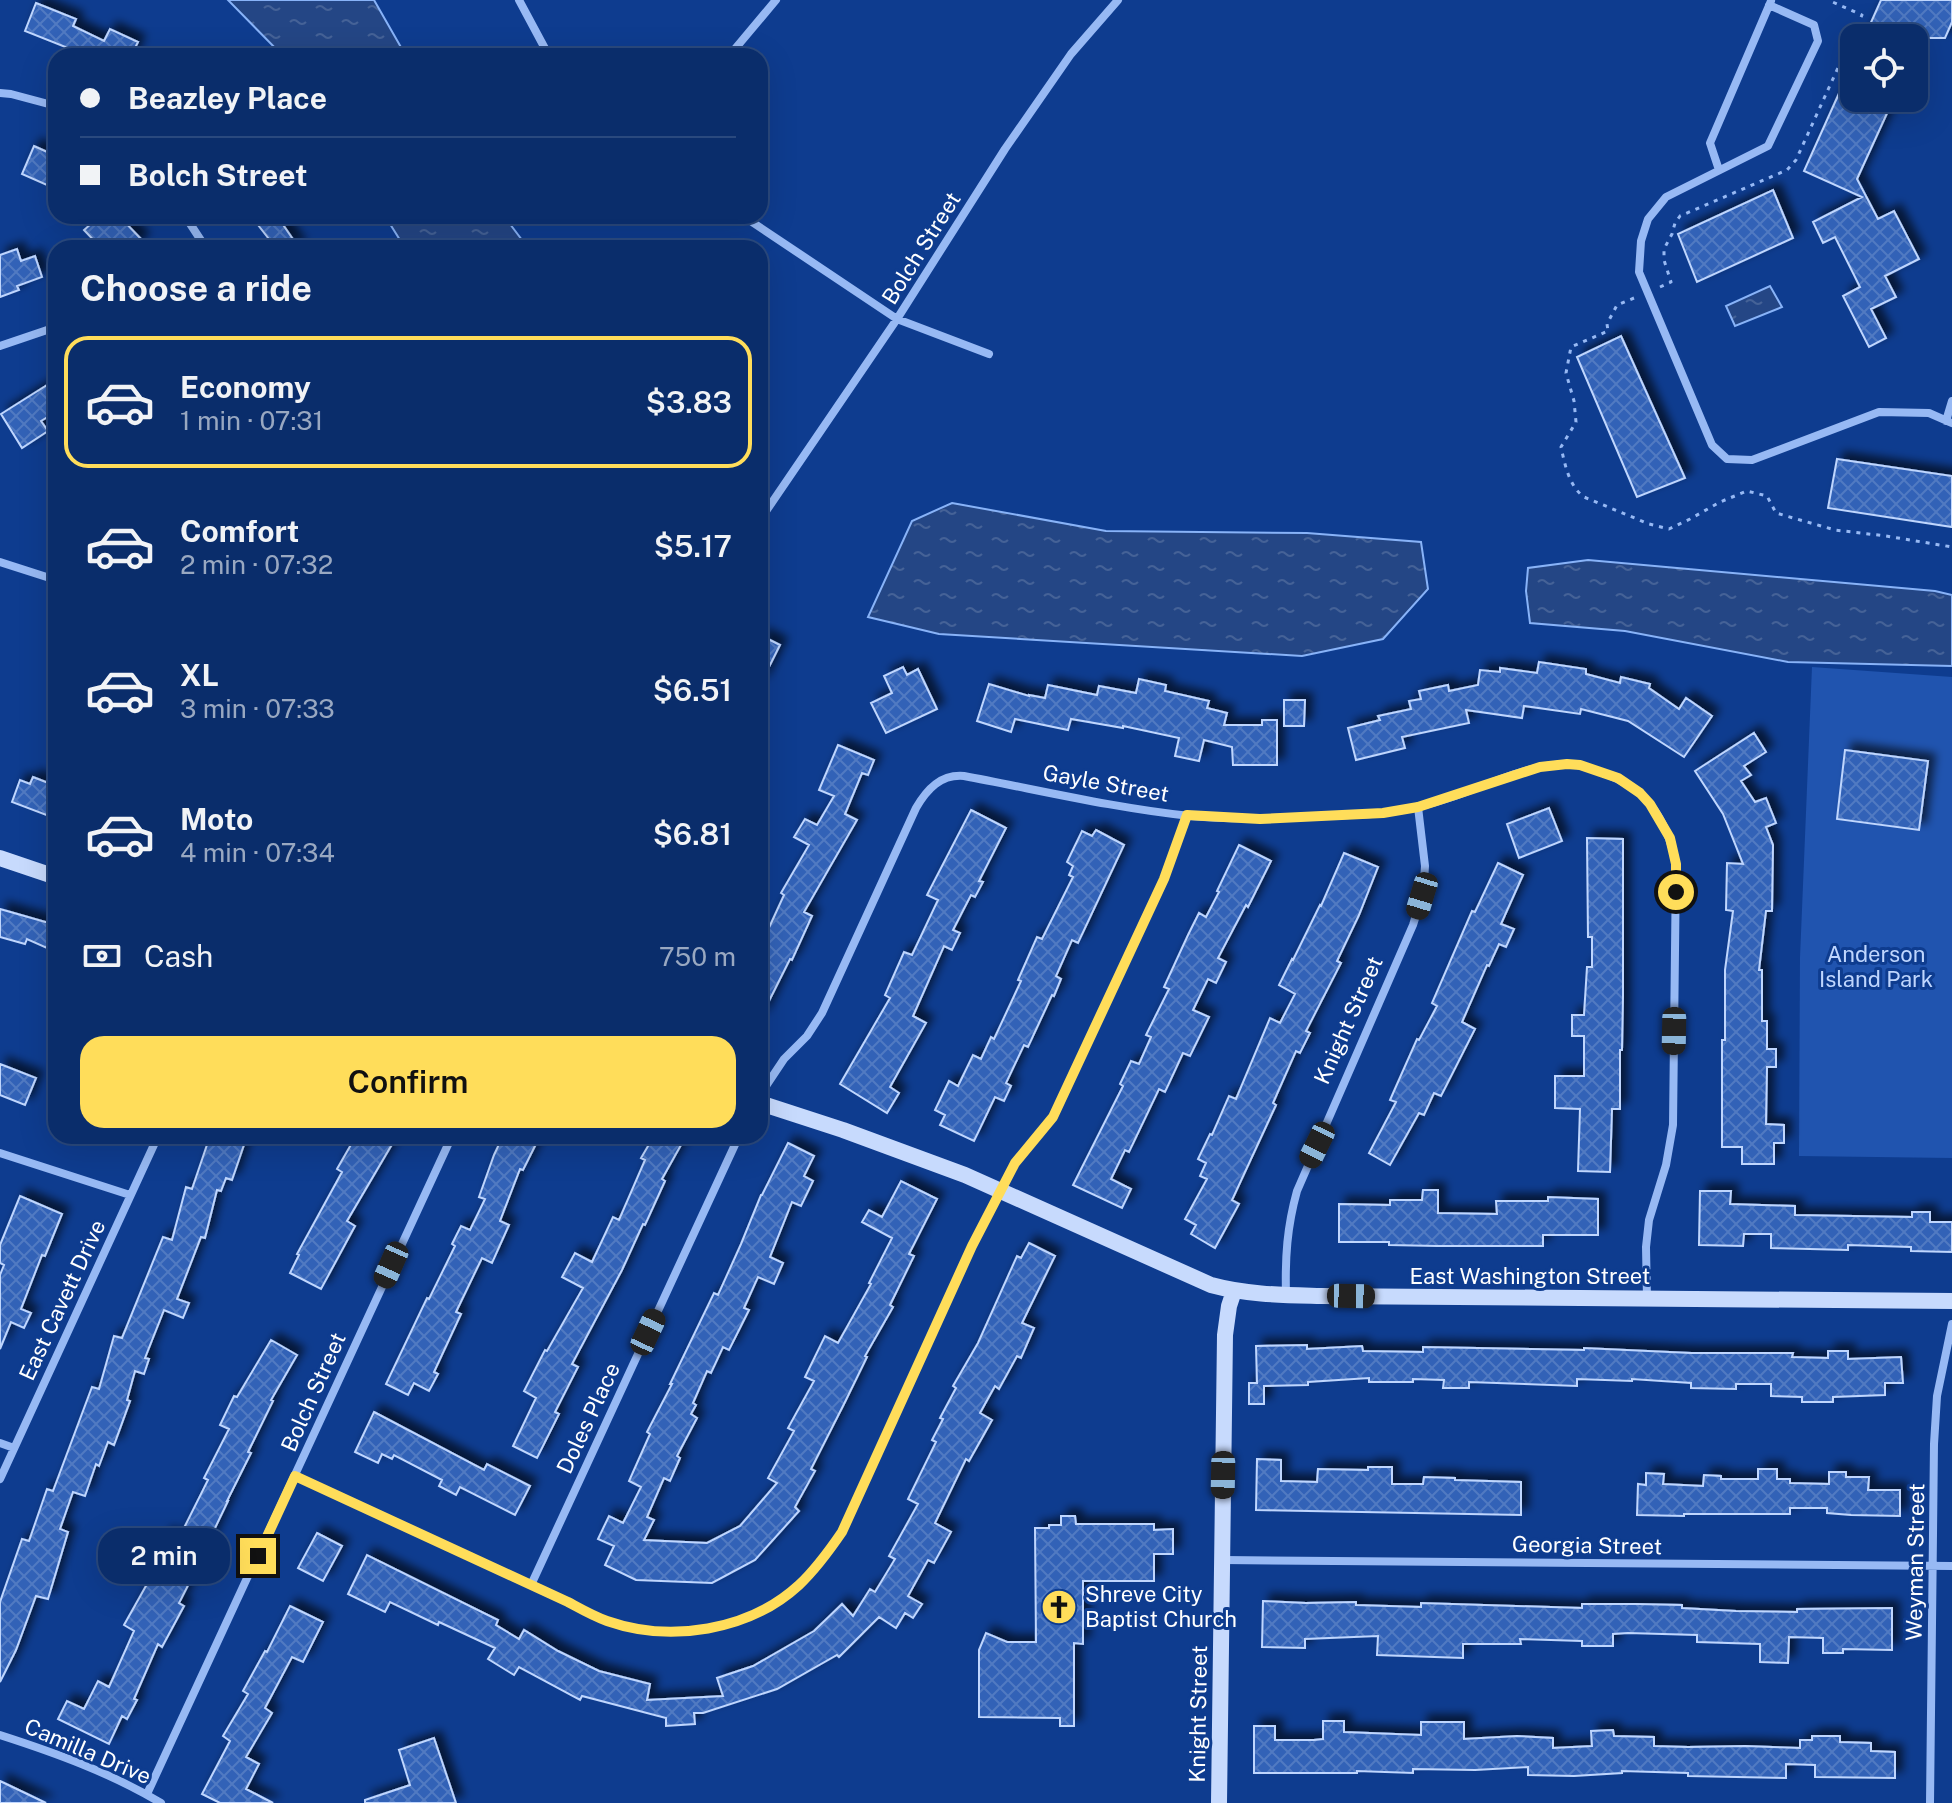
<!DOCTYPE html>
<meta charset="utf-8">
<style>
:root{--surface:#0a2d6b;--page:#133571;--text:#f1f3f6;--muted:#99a8c1;--line:#2a497e;--accent:#ffdd5a}
body{margin:0;font-family:"Public Sans",sans-serif;background:var(--page);color:var(--text);height:100vh;display:flex;flex-direction:column;font-size:30px;white-space:nowrap}
*{box-sizing:border-box;margin:0}
p{font-size:26px;color:var(--muted)}
.icon{flex:none;width:44px;height:44px;fill:none;stroke:currentColor;stroke-width:2;stroke-linecap:round;stroke-linejoin:round}
.map{position:relative;flex:1;overflow:hidden}
.sheet{position:absolute;left:48px;top:240px;width:720px;height:904px;display:flex;flex-direction:column;background:var(--surface);border-radius:24px;box-shadow:0 8px 32px #0002,0 0 0 2px var(--line)}
.sheet>*{flex:none}
.hud{position:absolute;left:48px;top:48px;width:720px;height:176px;border-radius:24px;box-shadow:0 8px 32px #0002,0 0 0 2px var(--line);display:grid;align-content:center;height:176px;padding:0 32px;background:var(--surface)}
.tools{position:absolute;left:1840px;top:24px;display:grid;gap:16px}
.tools a{display:grid;place-items:center;width:88px;height:88px;border-radius:16px;background:var(--surface);box-shadow:0 8px 32px #0002,0 0 0 2px var(--line);font-size:40px}
.end{position:absolute;width:36px;height:36px;margin:-18px;border:10px solid #ffdd5a;background:#111;box-shadow:0 0 0 4px #111}
.from{border-radius:50%}
.bubble{position:absolute;height:56px;border-radius:24px;background:var(--surface);box-shadow:0 8px 32px #0002,0 0 0 2px var(--line);font-size:26px;font-weight:600;line-height:56px;text-align:center}
.car{position:absolute;width:24px;height:48px;margin:-24px -12px;border-radius:10px;box-shadow:0 0 6px 2px #0007;background:linear-gradient(#222 24%,#8ab4d8 0 40%,#222 0 76%,#8ab4d8 0 86%,#222 0)}
.hud b{display:flex;align-items:center;gap:28px;height:76px;font-size:30px}
.hud b+b{border-top:2px solid var(--line)}
.hud i{width:20px;height:20px;background:var(--text)}
ul{padding:0;list-style:none}
li{display:flex;align-items:center;gap:24px;height:132px;margin:0 16px 12px;padding:0 16px;border:4px solid transparent;border-radius:24px}
li div{flex:1}
li b{display:block;font-size:30px}
li em{font-style:normal;font-weight:600}
li.selected{border-color:var(--accent)}
li>.icon{width:72px;height:72px;stroke-width:1.5}
h2{padding:0 32px;font-size:36px;line-height:96px}
.pay{display:flex;align-items:center;gap:20px;height:88px;padding:0 32px;font-size:30px}
.pay p{margin-inline-start:auto}
.cta{display:flex;gap:16px;margin-top:auto;padding:16px 32px}
.cta a{flex:1;height:92px;border-radius:24px;background:var(--accent);color:#111;font-size:32px;font-weight:600;line-height:92px;text-align:center}
.map>svg:first-child{display:block}
.green{fill:#2054af}
.water{fill:url(#water-ripples);stroke:#88b3f8;stroke-width:2}
.building{fill:url(#building-cross-hatch);stroke:#bfd6fe;stroke-width:2;filter:url(#shadow)}
.lines{fill:none;stroke-linecap:round;stroke-linejoin:round}
.path{stroke:#97b9f4;stroke-width:3;stroke-dasharray:4 6;stroke-linecap:butt}
.street{stroke:#97b9f4;stroke-width:8}
.secondary{stroke:#c7dafd;stroke-width:16}
.route{stroke:#ffdd5a;stroke-width:10}
.labels{text-anchor:middle;dominant-baseline:central;stroke-width:6;stroke-linejoin:round;paint-order:stroke}
.street-label{font-size:22px;fill:#fff;stroke:#0e3c8f}
.park-label{font-size:22px;fill:#bfd6fe;stroke:#0e3c8f}
.poi-label{font-size:22px;fill:#fff;stroke:#0e3c8f;text-anchor:start}
</style>
<div class="map">
<svg width="1952" height="1803" viewBox="0 0 1952 1803">
<defs>
<pattern id="water-ripples" width="26" height="14" patternUnits="userSpaceOnUse" patternTransform="scale(2)"><rect width="26" height="14" fill="#244685"/><path d="M2 4q2-2 4 0t4 0M15 11q2-2 4 0t4 0" fill="none" stroke="#456297"/></pattern>
<pattern id="building-cross-hatch" width="8" height="8" patternUnits="userSpaceOnUse" patternTransform="scale(2)"><rect width="8" height="8" fill="#3262b7"/><path d="M0 0l8 8M0 8l8-8" fill="none" stroke="#517ac2"/></pattern>
<filter id="shadow"><feDropShadow dx="7" dy="-7" stdDeviation="4" flood-color="#0009"/></filter>
</defs>
<rect width="100%" height="100%" fill="#0e3c8f"/>
<path class="green" d="M1812,667L1952,677V1158L1799,1156L1800,958Z"/>
<path class="water" d="M228,0H374L406,56H283Z
M385,216H504L528,248H405Z
M1770,286L1782,307L1735,326L1726,306Z
M952,503L1106,531L1307,533L1421,542L1428,589L1383,639L1302,656L939,634L868,617L912,521Z
M1588,560L1935,591L1952,595V666L1788,662L1625,631L1530,623L1526,591L1528,568Z"/>
<path class="building" d="M1881,0H1952V22L1945,38H1864Z
M36,3L76,19L73,26L104,41L110,29L138,42L132,54L135,56H88L25,31Z
M1854,60V98H1894L1857,179L1878,219L1894,211L1919,259L1885,276L1896,297L1871,309L1886,338L1869,347L1843,296L1860,287L1835,237L1823,243L1813,222L1862,197L1804,171Z
M34,146L56,156V189L22,174Z
M1773,190L1793,238L1697,282L1678,234Z
M100,216H119L142,240L133,248H101L84,230Z
M251,216H277L299,248H276Z
M17,249L21,261L35,256L42,277L17,286L19,290L0,297V255Z
M1621,336L1685,478L1637,497L1577,357Z
M47,385L56,399V412L41,421L48,431L22,448L1,414Z
M1837,459L1952,476V527L1828,508Z
M760,635L780,645L760,685Z
M1539,662L1586,669V674L1620,683L1621,677L1650,684L1649,688L1679,709L1686,698L1712,716L1684,757L1628,721L1581,709L1580,714L1524,706L1522,718L1466,710L1469,723L1402,737L1405,748L1356,760L1348,728L1380,720L1378,716L1411,709L1409,701L1421,699L1419,691L1448,685L1449,691L1478,685L1480,670L1500,672V668L1537,673Z
M903,667L907,675L918,669L937,709L886,733L871,703L892,693L884,676Z
M1139,679L1166,685L1165,691L1209,701L1207,708L1227,713L1224,725H1262V720H1277V765H1233L1232,747L1204,740L1199,761L1175,756L1179,738L1123,726V728L1071,719L1068,730L1015,719L1011,732L977,721L989,684L1029,696V695L1045,698L1048,685L1097,695L1099,686L1136,693Z
M1284,700H1305L1304,726H1284Z
M1754,733L1766,752L1744,766L1751,775L1741,781L1755,802L1766,798L1776,823L1766,827L1773,845L1772,911H1766L1759,970H1762V1021H1767V1049H1776V1067H1767L1766,1124L1784,1125V1143H1774V1164H1742V1147H1722V1040H1725V970L1733,911L1726,910L1727,863L1743,864L1723,814L1695,771Z
M838,745L874,760L868,775L862,773L845,814L857,820L804,912L812,916L792,960L790,959L760,1019V958L765,947L761,945L784,895L781,893L809,845L794,837L805,819L817,825L834,796L819,790Z
M1845,750L1928,761L1919,830L1837,819Z
M33,777L56,786V816L50,813L49,816L12,802L20,780L30,784Z
M1549,808L1562,841L1519,858L1507,824Z
M971,810L1006,828L979,881L983,882L975,897L971,895L953,930L960,933L952,950L944,946L913,1016L926,1023L890,1087L899,1093L887,1113L840,1084L890,998L885,995L904,952L912,955L938,900L927,895Z
M1096,830L1124,845L1078,943L1072,940L1056,976L1061,979L1054,996L1052,995L1028,1047L1024,1045L1006,1083L1011,1086L1004,1101L995,1097L974,1141L940,1125L945,1115L935,1110L949,1081L958,1086L973,1055L981,1059L991,1037L994,1039L1021,981L1018,980L1037,937L1042,939L1073,877L1069,875L1073,866L1067,862L1082,831L1092,836Z
M1587,838L1623,839V996L1622,1050H1620V1109H1612L1610,1172L1578,1171L1580,1109L1555,1108V1076H1584V1036H1572V1015H1584L1587,967H1592V937H1588Z
M1239,845L1271,861L1248,907L1246,905L1218,958L1226,962L1216,983L1208,979L1193,1010L1209,1017L1190,1056L1183,1053L1165,1092L1159,1089L1129,1152L1125,1150L1111,1179L1131,1189L1122,1208L1073,1185L1123,1086L1120,1084L1131,1061L1139,1064L1151,1037L1146,1035L1169,989L1164,987L1188,935L1199,913L1206,917L1219,892L1217,891Z
M1344,853L1378,867L1359,915L1337,961L1341,963L1306,1031L1310,1033L1300,1053L1296,1051L1273,1103L1276,1105L1232,1200L1239,1204L1215,1248L1191,1234L1196,1225L1185,1219L1207,1179L1200,1176L1206,1163L1198,1159L1210,1134L1212,1135L1229,1096L1236,1099L1270,1018L1280,1023L1295,994L1279,985L1292,959L1293,960L1320,905L1321,906Z
M1498,863L1523,875L1501,924L1514,929L1506,947L1499,944L1489,966L1487,965L1462,1022L1475,1029L1441,1096L1434,1093L1424,1115L1419,1113L1390,1165L1369,1153L1396,1102L1390,1100L1417,1039L1419,1040L1437,1006L1432,1003L1472,911L1475,912Z
M0,909L56,925V952L27,939L25,944L0,937Z
M0,1064L36,1078L25,1105L0,1095Z
M210,1136H247L232,1180L226,1178L221,1191L217,1190L205,1238L201,1237L177,1299L189,1303L183,1318L164,1310L145,1358L149,1359L144,1374L135,1371L127,1400L130,1401L114,1445L108,1442L99,1466L96,1464L85,1496L73,1492L60,1529L68,1532L48,1599L36,1596L16,1650L0,1682V1602L22,1539L29,1541L47,1489L53,1491L92,1387L99,1389L114,1336L122,1338L163,1237L172,1240L186,1187L192,1189Z
M356,1136H374L391,1146L347,1221L355,1226L321,1289L290,1273L299,1255L297,1254L342,1172L337,1169Z
M513,1136H540L523,1170L520,1169L500,1221L509,1225L492,1263L482,1258L456,1312L461,1314L434,1372L438,1374L429,1391L414,1383L408,1395L386,1384L427,1298L429,1299L455,1246L452,1244L461,1226L470,1230L485,1199L479,1197L494,1155L502,1138L510,1142Z
M654,1136H686L662,1179L665,1181L645,1225L643,1224L622,1270L572,1364L578,1367L555,1412L559,1414L537,1458L513,1446L536,1398L524,1391L545,1350L547,1351L583,1288L562,1277L575,1253L592,1262L613,1217L619,1220L645,1160L641,1158Z
M788,1143L814,1156L804,1176L813,1181L801,1206L792,1202L770,1257L783,1263L774,1284L758,1277L744,1308L749,1310L729,1350L723,1347L711,1373L707,1371L693,1403L696,1405L691,1414L697,1418L677,1456L680,1458L670,1481L664,1478L647,1517L654,1520L644,1540L707,1543L740,1526L777,1483L768,1478L794,1431L788,1428L814,1381L805,1377L825,1336L838,1343L871,1284L869,1283L892,1238L862,1222L869,1210L882,1217L901,1181L937,1199L909,1254L914,1256L890,1305L893,1307L865,1356L867,1357L844,1404L811,1469L815,1471L795,1507L799,1511L755,1560L712,1583L636,1580L605,1565L614,1546L598,1539L609,1516L623,1523L641,1487L629,1481L650,1434L647,1432L672,1384H670L714,1293L718,1295L741,1244L761,1195H762Z
M1423,1190H1438V1213L1497,1214L1496,1201H1548V1197L1598,1199V1235H1543V1246H1437L1389,1245V1242H1339V1204L1390,1205V1200H1422Z
M1700,1191H1731L1730,1204L1795,1206V1215L1912,1217V1212H1930V1222H1952V1252L1911,1251V1247L1848,1245V1250L1771,1248V1234H1744L1743,1246L1699,1245Z
M20,1196L62,1214L45,1256L42,1255L21,1309L31,1313L24,1328L11,1322L0,1349V1275L4,1265L0,1263V1245Z
M1029,1243L1055,1256L1022,1323L1034,1328L1021,1358L1017,1356L999,1389L995,1386L980,1413L992,1420L969,1461L966,1459L935,1523L951,1532L934,1563L928,1560L908,1596L922,1604L913,1618L905,1613L896,1628L879,1617L839,1657L837,1655L777,1689L703,1713H694L695,1724L666,1726V1718L582,1696L580,1700L519,1667L514,1675L488,1659L495,1648L439,1622L438,1625L390,1602L385,1612L348,1594L367,1555L498,1620L496,1625L519,1639L524,1630L558,1651L599,1671L650,1684L647,1700L723,1696L717,1678L753,1666L814,1631L842,1604L853,1616L870,1589L875,1592L895,1559L889,1556L918,1504L908,1499L936,1442L932,1440L943,1419L940,1418L956,1388L953,1386L978,1343L1017,1256L1021,1258Z
M271,1340L297,1355L271,1400L273,1401L248,1452L251,1453L227,1501H228L203,1553L204,1554L179,1603L184,1606L162,1647L158,1644L134,1699L137,1700L127,1719L122,1716L109,1744L58,1719L67,1701L84,1709L98,1681L109,1687L134,1631L124,1625L151,1577L138,1571L150,1548L156,1552L166,1534L178,1540L208,1480L204,1478L229,1429L220,1425L234,1396L237,1397Z
M1307,1345V1349L1362,1346L1363,1351L1423,1352V1347L1584,1350V1348L1691,1353H1793L1792,1357L1828,1358V1351H1848V1359L1901,1357L1903,1383H1885V1395L1833,1397V1402H1802V1397L1771,1396V1384H1736V1389L1691,1388V1383L1632,1379V1381L1577,1379V1386L1469,1382V1388H1443L1444,1380L1413,1379V1382H1369V1378L1308,1382V1385L1264,1386V1404H1249V1383H1257L1256,1346Z
M374,1412L484,1470L487,1464L530,1486L515,1515L460,1487L456,1495L439,1486L442,1480L394,1455L392,1459L382,1454L378,1463L355,1452Z
M1257,1459L1281,1460V1481L1317,1482L1318,1469L1368,1470V1467H1392V1484H1423L1424,1477L1455,1478V1480L1521,1482V1515L1256,1510Z
M1758,1469H1777V1479H1790V1483L1829,1484V1472H1846V1477H1869L1868,1490H1900V1516L1851,1515L1827,1513V1508H1790V1514H1684V1516L1637,1515L1638,1484L1646,1485V1473L1664,1474L1663,1484L1703,1486L1704,1475L1721,1476V1479H1758Z
M1061,1516H1075L1076,1524H1154V1530L1173,1529V1554H1154V1581H1083V1644L1074,1643V1726H1060V1718L979,1717V1650L986,1633L1007,1642H1036L1035,1528H1049V1525H1061Z
M317,1533L342,1546L323,1581L298,1568Z
M1263,1601L1306,1603L1356,1602V1605L1421,1607V1603L1582,1608V1604H1636L1682,1605V1608L1736,1611L1797,1612V1609L1892,1608V1650L1843,1649V1653H1823V1638L1789,1637L1788,1663L1760,1662V1644L1697,1642V1635L1628,1633L1613,1634V1646H1582V1641L1520,1639L1521,1644H1463V1658L1377,1655L1378,1636L1305,1639V1648L1262,1647Z
M290,1606L323,1622L303,1662L292,1657L265,1708L272,1713L246,1757L259,1764L246,1789L273,1803H220L202,1794L230,1741L223,1736L248,1694L243,1691L265,1651L267,1652Z
M1323,1721H1344V1732L1421,1735V1722H1464V1739L1517,1736L1553,1738V1748L1592,1746L1591,1731L1613,1730L1614,1736L1654,1737V1746L1688,1747L1745,1746L1800,1748V1740H1812V1736H1840V1742L1871,1743V1751L1895,1752V1778L1815,1777V1765L1786,1764V1778L1688,1776V1773L1622,1771V1773L1574,1776L1528,1775V1767L1475,1770L1413,1769V1773L1357,1771V1773H1254V1726H1275V1740H1314L1323,1739Z
M434,1738L456,1803H365V1800L410,1785L399,1750Z
M0,1781L46,1803H0Z"/>
<g class="lines">
<path class="path" d="M1660,287L1671,282L1664,260V249L1672,234L1675,223L1680,216L1787,170L1796,160L1862,15L1828,0
M1634,298L1617,305L1607,324L1608,331L1571,347L1566,373L1574,401L1576,422L1561,447C1565,465 1569,486 1584,497L1649,524L1669,529L1690,519L1720,502L1747,491L1767,496L1776,513L1835,530L1886,536L1952,547"/>
<path class="street" d="M519,0L549,56
M1769,5L1814,25L1818,41L1768,146L1666,197L1648,219L1641,241L1639,272L1712,445L1727,459L1752,460L1879,412L1929,413L1952,423
M729,56L776,0
M0,93L11,94L56,106
M1719,170L1710,143L1771,1
M185,216L206,248
M743,216L897,319L989,354
M0,346L56,327
M1946,421L1952,401
M760,520L897,319L1005,149L1071,54L1118,0
M0,562L56,580
M760,1095L784,1059L807,1036L822,1013L916,808C927,789 941,774 964,776C1039,790 1114,808 1190,816C1235,820 1279,818 1323,816C1343,815 1364,815 1384,813C1408,810 1432,804 1455,796C1491,784 1537,760 1577,765C1585,766 1592,769 1600,772C1647,788 1666,817 1676,864L1673,1125L1666,1165L1649,1220L1646,1247L1647,1298
M0,1153L130,1195
M1286,1294C1285,1258 1287,1227 1297,1191L1413,925L1422,896L1424,881L1425,866L1418,807
M0,1443L14,1448
M295,1476L568,1602C581,1609 593,1616 607,1621C670,1643 749,1631 799,1585C816,1569 829,1551 842,1532L972,1246L1015,1163L1053,1117L1164,879L1187,815
M0,1479L158,1136
M1223,1560L1952,1566
M531,1585L739,1136
M0,1735C56,1753 111,1773 161,1803
M147,1794L452,1136
M1930,1803L1934,1444L1937,1396L1952,1324"/>
<path class="secondary" d="M0,858L56,877
M760,1103L843,1130L965,1175L1211,1285C1248,1295 1284,1295 1321,1296L1952,1301
M1219,1803L1225,1335L1229,1306L1234,1291"/>
</g>
<g class="lines">
<path class="route" d="M258,1556L295,1476L568,1602C581,1609 593,1616 607,1621C670,1643 749,1631 799,1585C816,1569 829,1551 842,1532L972,1246L1015,1163L1053,1117L1164,879L1187,815L1260,819L1383,813L1418,807L1540,767L1567,764L1580,765L1618,778L1640,793L1650,804L1670,838L1676,864V892"/>
</g>
<defs>
<symbol id="church-disc" viewBox="-11 -11 22 22"><circle r="9.5" fill="#ffdd5a" stroke="#0e3c8f"/><path d="M-1.2-6h2.4v3.5h3.3v2.4h-3.3V6h-2.4V-.1h-3.3v-2.4h3.3Z" fill="#111"/></symbol>
</defs>
<g fill-rule="evenodd">
<use href="#church-disc" x="1039" y="1587" width="40" height="40"/>
</g>
<g class="labels">
<g class="street-label">
<text transform="translate(921 248) rotate(-58)">Bolch Street</text>
<text transform="translate(1106 783) rotate(10)">Gayle Street</text>
<text transform="translate(1348 1020) rotate(-66)">Knight Street</text>
<text x="1530" y="1276">East Washington Street</text>
<text transform="translate(62 1300) rotate(-65)">East Cavett Drive</text>
<text transform="translate(313 1392) rotate(-66)">Bolch Street</text>
<text transform="translate(588 1418) rotate(-65)">Doles Place</text>
<text transform="translate(1587 1545) rotate(1)">Georgia Street</text>
<text transform="translate(1915 1562) rotate(-89)">Weyman Street</text>
<text transform="translate(1198 1714) rotate(-89)">Knight Street</text>
<text transform="translate(88 1751) rotate(23)">Camilla Drive</text>
</g>
<g class="park-label">
<text x="1876" y="954">Anderson<tspan x="1876" dy="25">Island Park</tspan></text>
</g>
<g class="poi-label">
<text x="1085" y="1594">Shreve City<tspan x="1085" dy="25">Baptist Church</tspan></text>
</g>
</g>
</svg>
<div class="tools">
<a><svg class="icon" aria-label="locate" viewBox="0 0 24 24"><circle cx="12" cy="12" r="6"/><path d="M12 2v4M12 18v4M2 12h4M18 12h4"/></svg></a>
</div>
<i class="end from" style="left:1676px;top:892px"></i>
<i class="end" style="left:258px;top:1556px"></i>
<div class="bubble" style="left:98px;top:1528px;width:132px">2 min</div>
<i class="car" style="left:1422px;top:896px;rotate:197deg"></i>
<i class="car" style="left:1674px;top:1031px;rotate:181deg"></i>
<i class="car" style="left:1317px;top:1145px;rotate:206deg"></i>
<i class="car" style="left:391px;top:1265px;rotate:204deg"></i>
<i class="car" style="left:1351px;top:1296px;rotate:91deg"></i>
<i class="car" style="left:648px;top:1332px;rotate:25deg"></i>
<i class="car" style="left:1223px;top:1475px;rotate:181deg"></i>
<div class="hud">
<b><i class="from"></i>Beazley Place</b>
<b><i></i>Bolch Street</b>
</div>
<section class="sheet">
<h2>Choose a ride</h2>
<ul>
<li class="selected"><svg class="icon" aria-label="car" viewBox="0 0 24 24"><path d="M5 17H2v-5l4-1 3-4h7l3 4 3 1v5h-3M9 17h6M6 11h13"/><circle cx="7" cy="17" r="2"/><circle cx="17" cy="17" r="2"/></svg><div><b>Economy</b><p>1 min · 07:31</p></div><em>$3.83</em></li>
<li><svg class="icon" aria-label="car" viewBox="0 0 24 24"><path d="M5 17H2v-5l4-1 3-4h7l3 4 3 1v5h-3M9 17h6M6 11h13"/><circle cx="7" cy="17" r="2"/><circle cx="17" cy="17" r="2"/></svg><div><b>Comfort</b><p>2 min · 07:32</p></div><em>$5.17</em></li>
<li><svg class="icon" aria-label="car" viewBox="0 0 24 24"><path d="M5 17H2v-5l4-1 3-4h7l3 4 3 1v5h-3M9 17h6M6 11h13"/><circle cx="7" cy="17" r="2"/><circle cx="17" cy="17" r="2"/></svg><div><b>XL</b><p>3 min · 07:33</p></div><em>$6.51</em></li>
<li><svg class="icon" aria-label="car" viewBox="0 0 24 24"><path d="M5 17H2v-5l4-1 3-4h7l3 4 3 1v5h-3M9 17h6M6 11h13"/><circle cx="7" cy="17" r="2"/><circle cx="17" cy="17" r="2"/></svg><div><b>Moto</b><p>4 min · 07:34</p></div><em>$6.81</em></li>
</ul>
<div class="pay"><svg class="icon" aria-label="cash" viewBox="0 0 24 24"><path d="M3 7h18v10H3z"/><circle cx="12" cy="12" r="2"/></svg>Cash<p>750 m</p></div>
<div class="cta"><a>Confirm</a></div>
</section>
</div>
